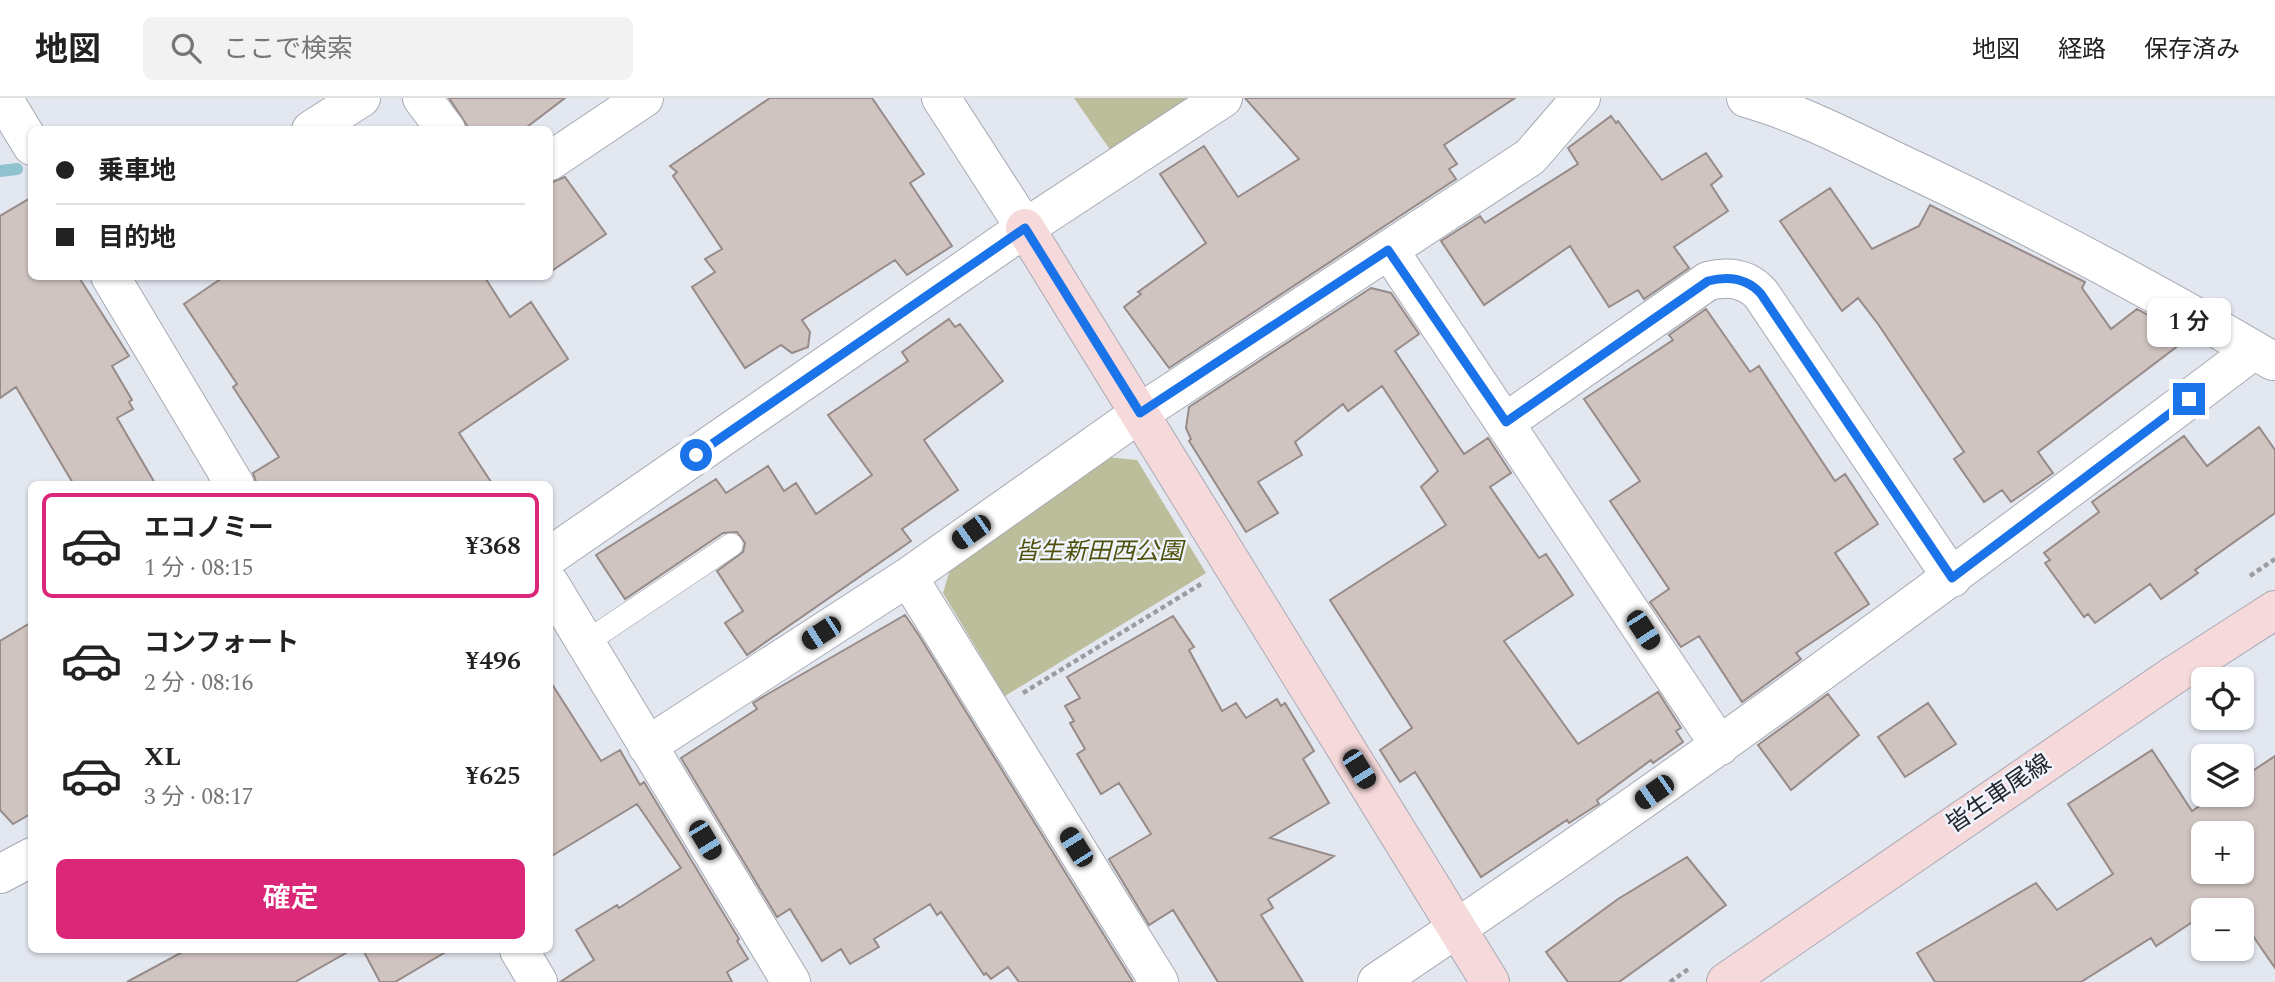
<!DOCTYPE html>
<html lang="ja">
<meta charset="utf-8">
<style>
:root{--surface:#fff;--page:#f2f2f2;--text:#222;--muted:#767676;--line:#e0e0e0;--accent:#db2777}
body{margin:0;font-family:Spectral,"Noto Sans JP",serif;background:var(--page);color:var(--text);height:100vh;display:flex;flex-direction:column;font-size:26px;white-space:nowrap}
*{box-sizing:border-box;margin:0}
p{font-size:23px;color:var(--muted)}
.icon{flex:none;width:38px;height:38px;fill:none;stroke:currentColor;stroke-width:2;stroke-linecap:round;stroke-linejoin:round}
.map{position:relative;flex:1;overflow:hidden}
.sheet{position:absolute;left:28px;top:383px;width:525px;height:472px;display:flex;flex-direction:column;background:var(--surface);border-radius:10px;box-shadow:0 2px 5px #0004}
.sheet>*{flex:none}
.guide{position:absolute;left:28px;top:28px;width:525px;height:154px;border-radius:10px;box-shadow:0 2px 5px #0004;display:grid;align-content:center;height:154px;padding:0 28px;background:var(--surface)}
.tools{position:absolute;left:2191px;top:569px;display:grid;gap:14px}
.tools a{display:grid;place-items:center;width:63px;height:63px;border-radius:10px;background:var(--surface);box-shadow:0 2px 5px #0004;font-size:35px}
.end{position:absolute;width:32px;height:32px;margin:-16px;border:9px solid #1a73e8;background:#fff;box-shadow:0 0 0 4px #fff}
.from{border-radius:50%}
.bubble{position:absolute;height:49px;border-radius:10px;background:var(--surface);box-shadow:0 2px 5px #0004;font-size:23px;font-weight:600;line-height:49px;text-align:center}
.car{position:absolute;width:21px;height:42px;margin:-21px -10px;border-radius:9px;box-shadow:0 0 5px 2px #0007;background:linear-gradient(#222 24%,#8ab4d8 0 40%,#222 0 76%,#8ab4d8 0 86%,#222 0)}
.guide b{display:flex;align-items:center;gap:24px;height:66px;font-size:26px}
.guide b+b{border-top:2px solid var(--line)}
.guide i{width:18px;height:18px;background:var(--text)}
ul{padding:12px 0 0;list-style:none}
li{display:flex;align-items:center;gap:21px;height:105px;margin:0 14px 10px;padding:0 14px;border:4px solid transparent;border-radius:10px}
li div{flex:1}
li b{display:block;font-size:26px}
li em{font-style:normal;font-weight:600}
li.current{border-color:var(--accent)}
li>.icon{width:63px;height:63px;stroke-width:1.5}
.primary-button{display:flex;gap:14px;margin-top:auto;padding:14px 28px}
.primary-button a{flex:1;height:80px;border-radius:10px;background:var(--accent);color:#fff;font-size:28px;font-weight:600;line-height:80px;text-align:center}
header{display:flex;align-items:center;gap:42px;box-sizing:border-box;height:98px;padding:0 35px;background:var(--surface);border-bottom:2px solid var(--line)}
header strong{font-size:33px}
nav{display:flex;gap:38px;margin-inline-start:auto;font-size:24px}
.search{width:490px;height:63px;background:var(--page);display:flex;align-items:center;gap:18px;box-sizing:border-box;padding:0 24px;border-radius:10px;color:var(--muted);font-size:26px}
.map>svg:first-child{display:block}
.green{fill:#bbbd9b}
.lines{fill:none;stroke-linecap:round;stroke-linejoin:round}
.stream{stroke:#90c3cf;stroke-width:12}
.building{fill:#d0c4c1;stroke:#968b88;stroke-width:2;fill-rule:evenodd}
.lane-casing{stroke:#a7aab4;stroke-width:24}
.street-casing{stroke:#a7aab4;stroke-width:40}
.secondary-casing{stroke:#a7aab4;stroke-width:40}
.path{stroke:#999ca3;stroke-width:4.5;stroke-dasharray:5 3.5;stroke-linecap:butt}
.lane{stroke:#fff;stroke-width:23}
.street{stroke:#fff;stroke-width:38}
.secondary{stroke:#f6d9da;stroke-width:38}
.route{stroke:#1a73e8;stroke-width:9}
.labels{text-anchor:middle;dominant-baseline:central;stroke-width:5;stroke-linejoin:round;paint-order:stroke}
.park-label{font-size:24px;font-style:italic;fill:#50510b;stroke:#f0f4fe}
.street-label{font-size:24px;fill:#25262a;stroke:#f0f4fe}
</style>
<header>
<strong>地図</strong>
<div class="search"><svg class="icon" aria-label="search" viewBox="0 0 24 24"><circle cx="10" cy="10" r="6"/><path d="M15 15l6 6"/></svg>ここで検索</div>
<nav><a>地図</a><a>経路</a><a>保存済み</a></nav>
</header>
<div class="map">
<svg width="2275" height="884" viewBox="0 0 2275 884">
<rect width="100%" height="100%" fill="#e3e7f0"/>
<path class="green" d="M1074,0H1196L1113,56Z
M1107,359L1137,362L1206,475L1005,598L943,495L951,468Z"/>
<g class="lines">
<path class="stream" d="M0,73L17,71"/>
</g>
<path class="building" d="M449,0H565L523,32H470Z
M770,0H872L924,76L910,85L952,148L907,177L895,162L802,222L810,234L808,249L792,255L781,247L745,270L692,189L715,174L705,161L722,151L673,78L677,74L670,68Z
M1245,0H1515L1444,47L1457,66L1449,71L1456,81L1169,270L1124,209L1141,196L1138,194L1206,145L1160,76L1204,48L1238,99L1299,61Z
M1611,18L1616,25L1618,23L1662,82L1706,55L1722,78L1711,87L1728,113L1674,149L1689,170L1644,201L1638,192L1609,209L1570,148L1484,207L1441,143L1480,118L1485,125L1578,66L1568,50Z
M565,79L606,136L550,174V85Z
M1830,90L1872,151L1919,128L1930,107L2085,184L2082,190L2111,231L2137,211L2185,238L2181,241L2183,244L2038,354L2053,375L2011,404L2002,392L1984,404L1954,361L1964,354L1878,226L1858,200L1842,213L1780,123Z
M32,99V178H78L129,258L112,268L132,302L129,304L133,311L117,320L156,387H74L16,289L0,300V118Z
M225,178H484L510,219L531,204L568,261L459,335L493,387H257L253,375L279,359L233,289L237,286L184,206Z
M1371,190L1391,195L1419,236L1395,253L1464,356L1488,340L1511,375L1490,389L1539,460L1546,456L1573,497L1504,543L1578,646L1658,594L1681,630L1676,633L1683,644L1653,665L1651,662L1597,702L1599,706L1594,709L1569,725L1567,722L1481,779L1415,674L1400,684L1380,652L1412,630L1330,502L1446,427L1421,389L1438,373L1382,288L1348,313L1343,306L1295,344L1302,357L1258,384L1278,415L1246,434L1189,343L1191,341L1186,330L1189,309Z
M1706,211L1750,274L1759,268L1835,383L1845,376L1878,426L1835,455L1869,506L1796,555L1801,561L1742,604L1699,538L1681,549L1650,504L1669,491L1610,403L1640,383L1584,301L1673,242L1669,237Z
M949,221L955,229L960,226L1003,283L924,342L958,392L902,431L911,443L747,557L725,525L743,513L717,473L743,454L745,445L737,434L723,435L625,501L596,457L716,381L726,395L768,368L784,393L796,385L816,416L872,377L828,317L908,263L902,254Z
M2259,329L2275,352V415L2195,472L2198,475L2161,501L2150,486L2095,525L2088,516L2084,519L2045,465L2050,462L2044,455L2099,414L2092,404L2184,338L2207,368Z
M905,517L918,536L1133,884H1019L1008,869L991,881L986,875L984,877L941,814L937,817L930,806L874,841L879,849L850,866L841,851L822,863L790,811L777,819L681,660L757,611L753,605L766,597Z
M1173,518L1194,549L1189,552L1222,613L1236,605L1246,620L1277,601L1281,608L1285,605L1314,653L1303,661L1329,705L1270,740L1334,758L1268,801L1273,810L1261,817L1303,884H1218L1173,812L1149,827L1109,761L1151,736L1119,685L1101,696L1077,656L1085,651L1070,625L1074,623L1065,608L1080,600L1067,579Z
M32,524V715L13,726L0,712V543Z
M550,583L601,663L620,652L640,687L644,684L739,841L737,843L748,861L727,874L732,884H560L594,862L576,832L617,807L619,810L681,770L637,706L550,759Z
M1828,596L1859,637L1791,692L1758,647Z
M1928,605L1956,646L1905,679L1878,639Z
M2152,652L2192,713L2217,696H2242V680L2275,658V870L2242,822V812H2203V817L2156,848L2151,840L2081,884H1935L1917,855L2036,785L2057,812L2113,776L2068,706ZM2203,735H2242V774H2203Z
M1687,759L1726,807L1619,884H1568L1546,854L1618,801Z
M186,852H351L295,884H127Z
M363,852H449L395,884H380Z"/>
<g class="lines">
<defs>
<path id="lane" d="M585,545L731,447"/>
<path id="street" d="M3,0L32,48
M422,0L446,32
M941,0L1025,130
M1746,0C1806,17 1860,47 1916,73C2038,131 2157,195 2273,263
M311,32L361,0
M550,63L644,0
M1389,152L1720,648
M110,178L235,387
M1506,324L1708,183C1728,178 1747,180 1761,196L1952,480
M550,458L1025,130L1223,0
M908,479L1159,884
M550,486L791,884
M647,648L908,479L1140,315L1530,59L1581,0
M0,776L32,759
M519,852L538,884
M1377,884C1677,684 1967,469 2254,252"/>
<path id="secondary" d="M1025,130L1490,884
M1726,884L2171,579L2275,512"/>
</defs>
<use href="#lane" class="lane-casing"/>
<use href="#street" class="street-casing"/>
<use href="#secondary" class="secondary-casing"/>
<path class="path" d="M2250,478L2275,461
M1023,595L1201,486
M1670,884L1690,870"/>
<use href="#lane" class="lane"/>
<use href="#street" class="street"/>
<use href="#secondary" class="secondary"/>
</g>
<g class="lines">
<path class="route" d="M696,357L1025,130L1140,315L1388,152L1506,324L1708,183C1728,178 1747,180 1761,196L1952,480L2189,301"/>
</g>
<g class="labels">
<g class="park-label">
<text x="1099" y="454">皆生新田西公園</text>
</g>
<g class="street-label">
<text transform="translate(1999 696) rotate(-34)">皆生車尾線</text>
</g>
</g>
</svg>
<div class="tools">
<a><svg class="icon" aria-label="locate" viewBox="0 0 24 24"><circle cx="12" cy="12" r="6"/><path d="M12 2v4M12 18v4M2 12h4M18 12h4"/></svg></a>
<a><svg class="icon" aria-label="layers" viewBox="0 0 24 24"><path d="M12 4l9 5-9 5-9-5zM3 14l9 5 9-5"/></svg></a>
<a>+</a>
<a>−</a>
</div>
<i class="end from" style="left:696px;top:357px"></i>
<i class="end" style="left:2189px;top:301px"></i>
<div class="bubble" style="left:2147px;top:200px;width:84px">1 分</div>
<i class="car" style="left:971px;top:434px;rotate:235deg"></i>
<i class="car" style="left:1643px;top:532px;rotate:147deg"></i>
<i class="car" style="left:821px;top:535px;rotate:237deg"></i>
<i class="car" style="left:1359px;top:671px;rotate:148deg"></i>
<i class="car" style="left:1654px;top:694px;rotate:235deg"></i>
<i class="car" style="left:705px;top:742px;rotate:149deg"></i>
<i class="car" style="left:1076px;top:749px;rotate:328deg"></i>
<div class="guide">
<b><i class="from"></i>乗車地</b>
<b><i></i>目的地</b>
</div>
<section class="sheet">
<ul>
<li class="current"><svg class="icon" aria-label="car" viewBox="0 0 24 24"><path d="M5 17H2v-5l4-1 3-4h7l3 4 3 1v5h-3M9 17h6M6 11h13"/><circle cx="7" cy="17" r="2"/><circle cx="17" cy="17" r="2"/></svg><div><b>エコノミー</b><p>1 分 · 08:15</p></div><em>¥368</em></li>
<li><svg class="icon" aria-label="car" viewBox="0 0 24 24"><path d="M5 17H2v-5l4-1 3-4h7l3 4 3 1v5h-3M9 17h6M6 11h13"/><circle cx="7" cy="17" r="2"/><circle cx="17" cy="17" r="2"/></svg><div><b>コンフォート</b><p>2 分 · 08:16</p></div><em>¥496</em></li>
<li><svg class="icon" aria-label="car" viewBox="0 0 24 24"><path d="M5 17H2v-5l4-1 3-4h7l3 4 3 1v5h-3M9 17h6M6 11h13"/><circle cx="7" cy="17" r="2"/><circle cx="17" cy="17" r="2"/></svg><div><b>XL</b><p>3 分 · 08:17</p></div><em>¥625</em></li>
</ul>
<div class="primary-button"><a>確定</a></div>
</section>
</div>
